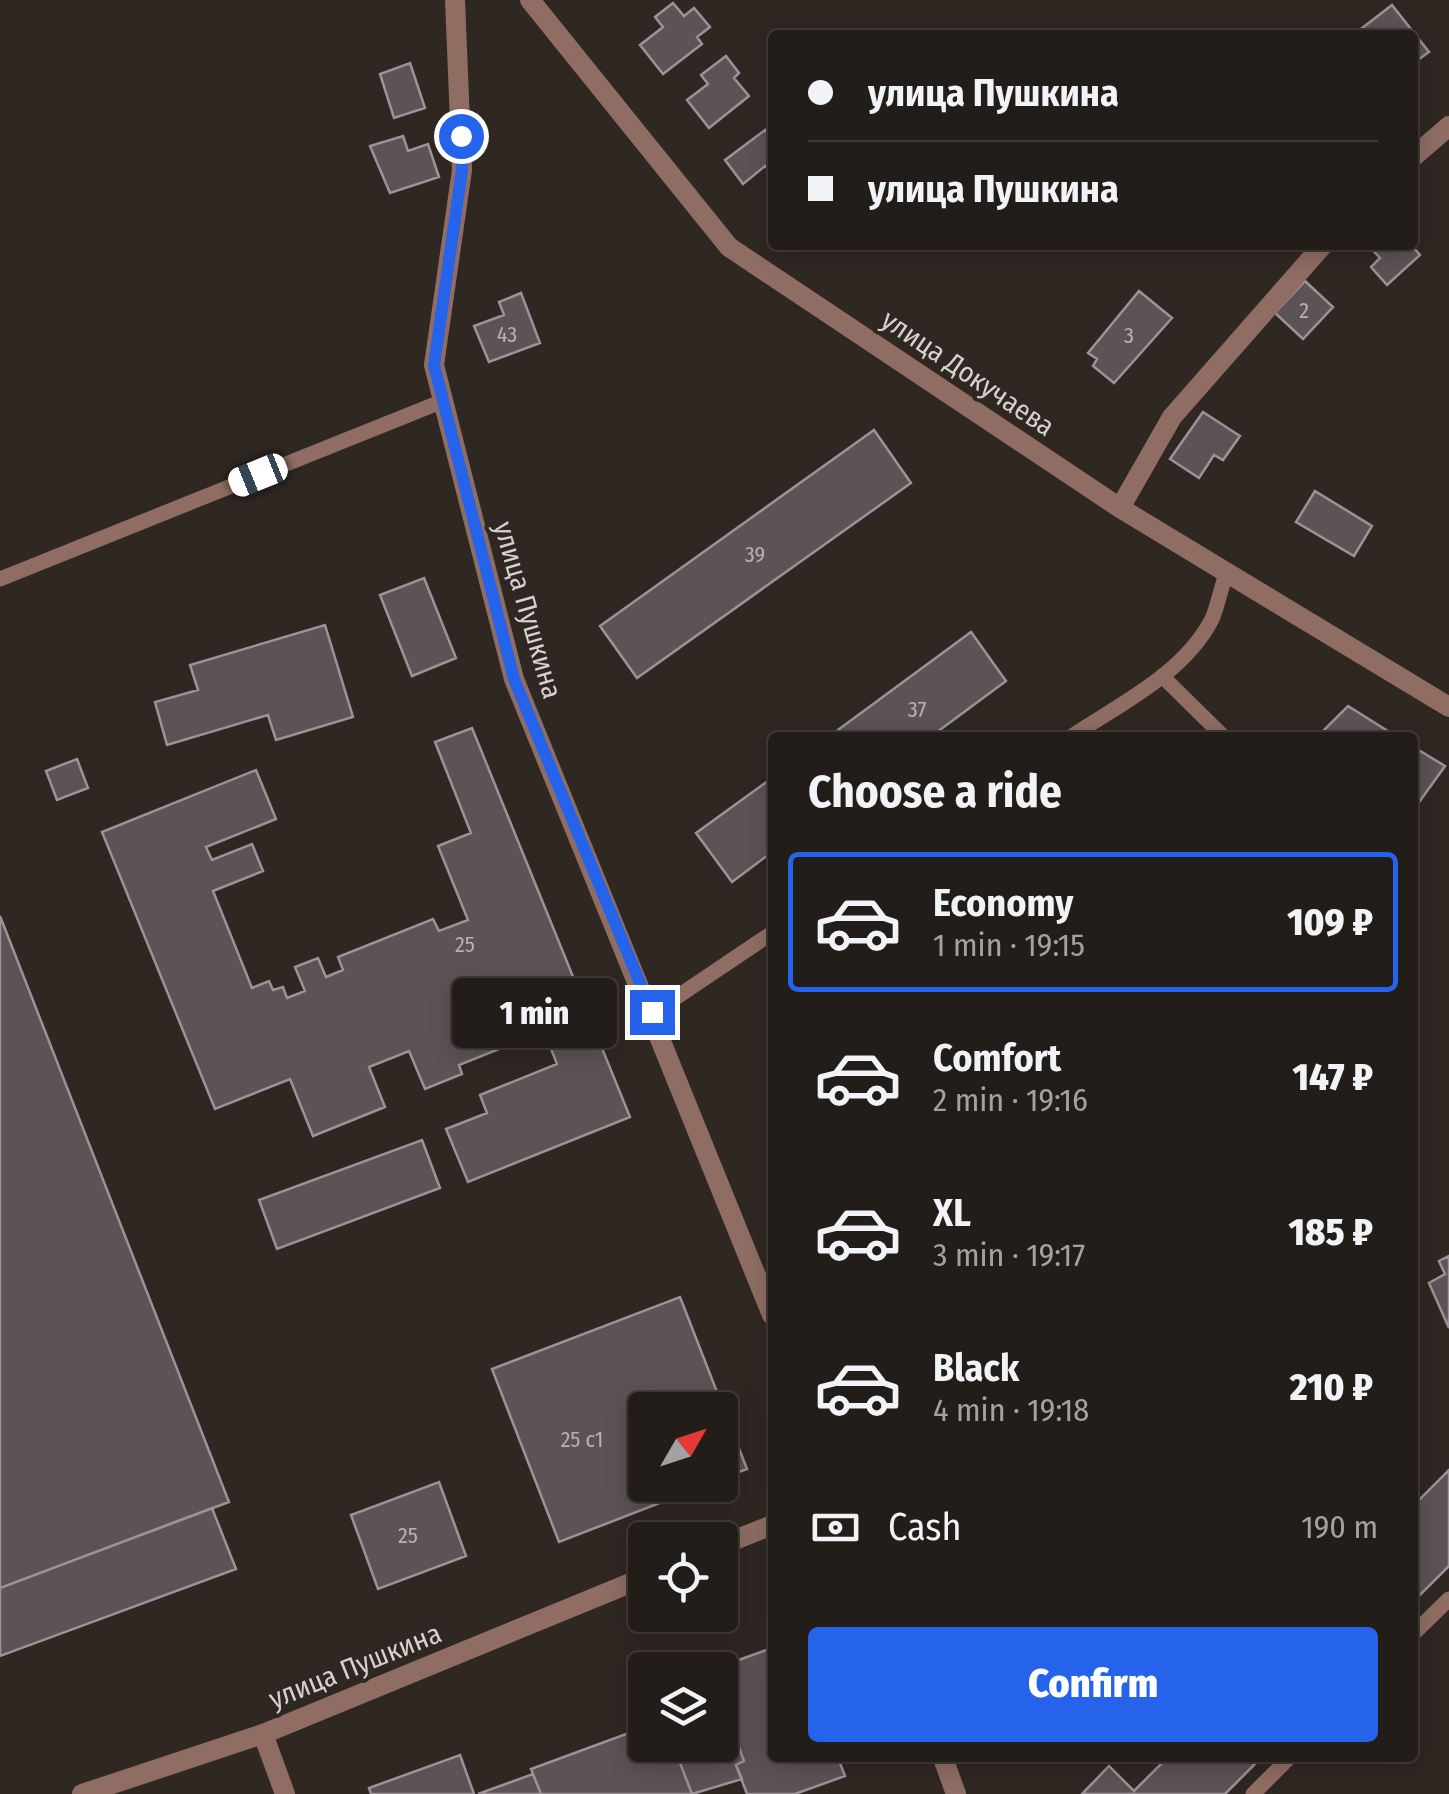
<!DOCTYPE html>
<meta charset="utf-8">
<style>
:root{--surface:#231d1a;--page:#2f2a27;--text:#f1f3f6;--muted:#a3a2a2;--line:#403b39;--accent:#2563eb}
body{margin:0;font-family:"Fira Sans Condensed",sans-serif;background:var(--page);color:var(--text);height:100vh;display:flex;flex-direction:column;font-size:38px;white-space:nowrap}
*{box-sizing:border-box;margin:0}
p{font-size:32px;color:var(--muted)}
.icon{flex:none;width:55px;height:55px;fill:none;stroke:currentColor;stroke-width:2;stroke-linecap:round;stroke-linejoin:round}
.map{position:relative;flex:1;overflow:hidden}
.side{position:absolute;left:768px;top:732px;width:650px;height:1030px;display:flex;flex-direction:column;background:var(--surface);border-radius:10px;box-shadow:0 5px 25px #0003,0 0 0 2px var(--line)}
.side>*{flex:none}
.hud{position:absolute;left:768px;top:30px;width:650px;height:220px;border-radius:10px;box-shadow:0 5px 25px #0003,0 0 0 2px var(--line);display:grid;align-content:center;height:220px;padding:0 40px;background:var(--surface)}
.needle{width:65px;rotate:51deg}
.controls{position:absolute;left:628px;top:1392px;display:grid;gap:20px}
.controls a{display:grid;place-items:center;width:110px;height:110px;border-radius:10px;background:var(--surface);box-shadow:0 5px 25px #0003,0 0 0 2px var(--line);font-size:50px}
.end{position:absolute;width:45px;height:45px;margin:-22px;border:12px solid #2563eb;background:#fff;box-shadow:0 0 0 5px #fff}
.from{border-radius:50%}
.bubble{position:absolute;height:70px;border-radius:10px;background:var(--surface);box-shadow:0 5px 25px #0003,0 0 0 2px var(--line);font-size:32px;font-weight:800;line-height:70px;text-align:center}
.car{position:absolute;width:30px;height:60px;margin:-30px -15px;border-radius:12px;box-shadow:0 0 8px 2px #0007;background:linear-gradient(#fff 24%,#345 0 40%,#fff 0 76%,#345 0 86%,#fff 0)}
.hud b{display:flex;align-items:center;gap:35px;height:95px;font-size:38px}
.hud b+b{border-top:2px solid var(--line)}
.hud i{width:25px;height:25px;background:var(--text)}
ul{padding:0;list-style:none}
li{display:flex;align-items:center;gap:30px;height:140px;margin:0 20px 15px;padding:0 20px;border:5px solid transparent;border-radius:10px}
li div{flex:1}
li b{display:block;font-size:38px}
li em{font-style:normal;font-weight:800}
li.current{border-color:var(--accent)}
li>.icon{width:90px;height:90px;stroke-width:1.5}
h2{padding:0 40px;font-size:45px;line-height:120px}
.pay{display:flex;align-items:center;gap:25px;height:110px;padding:0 40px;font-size:38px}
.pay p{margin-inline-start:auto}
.action{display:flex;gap:20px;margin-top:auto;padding:20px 40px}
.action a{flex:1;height:115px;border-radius:10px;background:var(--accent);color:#fff;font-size:40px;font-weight:800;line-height:115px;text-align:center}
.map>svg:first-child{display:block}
.building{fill:#5d5255;stroke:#9e9296;stroke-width:2.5}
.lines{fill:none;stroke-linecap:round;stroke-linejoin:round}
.service{stroke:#8f6d63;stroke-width:15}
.minor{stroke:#8f6d63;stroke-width:20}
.route{stroke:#2563eb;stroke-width:12}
.labels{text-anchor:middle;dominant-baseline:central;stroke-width:8;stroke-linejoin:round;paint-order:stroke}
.number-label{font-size:22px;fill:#b8b1b0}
.street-label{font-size:28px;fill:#d6d1ce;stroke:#2f2722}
</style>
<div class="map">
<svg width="1449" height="1794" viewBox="0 0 1449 1794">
<rect width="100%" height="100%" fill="#2f2722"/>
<path class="building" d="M673,3L684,16L694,8L710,27L697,37L702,44L663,74L640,45L663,27L655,17Z
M1392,5L1429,52L1412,64V35H1353Z
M726,56L739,73L734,78L749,96L709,128L687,100L708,84L701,75Z
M410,63L425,108L394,118L380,74Z
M765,130L772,140V173L765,166L743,184L725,160Z
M403,136L408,151L428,144L439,177L390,193L370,146Z
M1368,245H1411L1420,255L1387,285L1371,267L1380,258Z
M1305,281L1333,307L1303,339L1275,313Z
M1139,291L1172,318L1114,383L1093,366L1097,359L1088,353Z
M521,293L540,343L489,362L474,326L504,315L499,302Z
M1203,412L1240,436L1223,460L1214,455L1199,478L1170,459Z
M874,430L911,483L637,678L600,626Z
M1315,491L1372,526L1354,556L1296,522Z
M424,578L456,658L412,676L380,595Z
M325,625L353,717L276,740L268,715L167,745L155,702L198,690L190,665Z
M971,632L1006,681L929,738H827Z
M1348,706L1399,738H1316Z
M472,728L630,1117L468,1182L446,1129L487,1113L480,1095L557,1064L544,1031L459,1065L462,1074L425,1089L409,1051L369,1067L385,1107L313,1136L290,1079L215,1109L102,832L256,770L276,819L206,847L212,860L252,844L263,871L213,891L252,988L269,981L273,990L283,987L287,998L305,991L295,967L318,958L326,977L343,970L338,957L433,919L439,931L468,920L438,846L471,833L435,742Z
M1412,746L1445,766L1412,812Z
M77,759L88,788L57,800L46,771Z
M772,778V852L732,882L696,833Z
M0,916L229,1502L0,1588Z
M422,1140L440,1188L277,1249L259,1200Z
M1449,1256V1328L1429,1283L1445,1274L1439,1261Z
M680,1297L747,1469L720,1479V1410H645V1485H706L559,1542L492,1369Z
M1449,1470V1566L1412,1603V1507Z
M439,1482L466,1556L378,1589L351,1515Z
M212,1508L236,1569L0,1656V1588Z
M772,1648V1758H838L845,1776L795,1794H747L736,1765L744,1761L728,1718L720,1721V1670H711Z
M728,1718L744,1761L736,1765L742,1779L692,1794L673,1745H720V1721Z
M645,1727V1745H673L692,1794H541L531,1769Z
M460,1755L474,1794H371L369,1788Z
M1167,1758H1261L1225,1794H1082L1109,1766L1134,1791Z
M533,1774L541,1794H478Z"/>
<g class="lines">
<path class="service" d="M0,579L443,401
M1162,676L1225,738
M1069,738C1118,705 1184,674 1212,619C1218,605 1221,588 1226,574
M653,1013L772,933
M1412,1635L1449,1599
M1253,1794L1289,1758"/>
<path class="minor" d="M455,0L462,170L434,365L514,679L772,1315
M530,0L729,247L1120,508L1449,707
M1412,158L1449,126
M1120,508L1172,417L1323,245
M720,1546L772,1525
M263,1734L285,1794
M943,1758L956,1794
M82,1794L263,1734L645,1577"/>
</g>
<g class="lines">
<path class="route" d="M461,136L462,170L434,365L514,679L652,1012"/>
</g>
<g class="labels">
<g class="number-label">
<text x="1304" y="310">2</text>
<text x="507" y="334">43</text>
<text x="1129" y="335">3</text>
<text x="755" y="554">39</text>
<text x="917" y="709">37</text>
<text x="465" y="944">25</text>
<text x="582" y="1439">25 с1</text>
<text x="408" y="1535">25</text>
</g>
<g class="street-label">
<text transform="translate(968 373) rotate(34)">улица Докучаева</text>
<text transform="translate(528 610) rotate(74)">улица Пушкина</text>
<text transform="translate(355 1666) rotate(-22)">улица Пушкина</text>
</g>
</g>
</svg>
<div class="controls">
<a><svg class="needle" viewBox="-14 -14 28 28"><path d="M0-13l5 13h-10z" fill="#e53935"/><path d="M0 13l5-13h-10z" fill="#a3a2a2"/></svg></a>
<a><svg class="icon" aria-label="locate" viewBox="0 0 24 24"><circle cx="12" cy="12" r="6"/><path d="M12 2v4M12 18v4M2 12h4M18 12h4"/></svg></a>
<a><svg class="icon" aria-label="layers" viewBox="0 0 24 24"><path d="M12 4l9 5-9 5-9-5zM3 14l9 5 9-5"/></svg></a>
</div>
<i class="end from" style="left:461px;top:136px"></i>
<i class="end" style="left:652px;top:1012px"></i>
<div class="bubble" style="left:452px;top:978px;width:165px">1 min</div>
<i class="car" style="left:258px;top:475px;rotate:248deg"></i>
<div class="hud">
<b><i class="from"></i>улица Пушкина</b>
<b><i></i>улица Пушкина</b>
</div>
<section class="side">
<h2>Choose a ride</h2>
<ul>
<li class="current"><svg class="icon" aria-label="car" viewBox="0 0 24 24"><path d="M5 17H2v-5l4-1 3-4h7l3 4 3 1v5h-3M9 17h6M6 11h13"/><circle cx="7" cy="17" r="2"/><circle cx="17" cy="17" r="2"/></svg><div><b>Economy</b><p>1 min · 19:15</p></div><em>109 ₽</em></li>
<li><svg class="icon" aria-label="car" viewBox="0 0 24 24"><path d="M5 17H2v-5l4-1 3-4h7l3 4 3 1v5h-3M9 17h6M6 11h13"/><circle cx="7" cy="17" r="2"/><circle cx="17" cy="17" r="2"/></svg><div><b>Comfort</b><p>2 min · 19:16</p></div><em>147 ₽</em></li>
<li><svg class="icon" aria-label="car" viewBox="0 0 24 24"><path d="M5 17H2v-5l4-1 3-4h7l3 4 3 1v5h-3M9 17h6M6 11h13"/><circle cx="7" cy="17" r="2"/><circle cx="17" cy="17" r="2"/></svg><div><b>XL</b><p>3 min · 19:17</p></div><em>185 ₽</em></li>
<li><svg class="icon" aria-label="car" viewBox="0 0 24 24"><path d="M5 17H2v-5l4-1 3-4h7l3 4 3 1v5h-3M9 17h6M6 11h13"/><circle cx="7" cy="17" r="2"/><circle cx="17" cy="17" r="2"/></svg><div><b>Black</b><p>4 min · 19:18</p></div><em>210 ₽</em></li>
</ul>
<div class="pay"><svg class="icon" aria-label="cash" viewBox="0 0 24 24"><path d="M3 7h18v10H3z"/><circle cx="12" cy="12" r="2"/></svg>Cash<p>190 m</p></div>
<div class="action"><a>Confirm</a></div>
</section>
</div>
